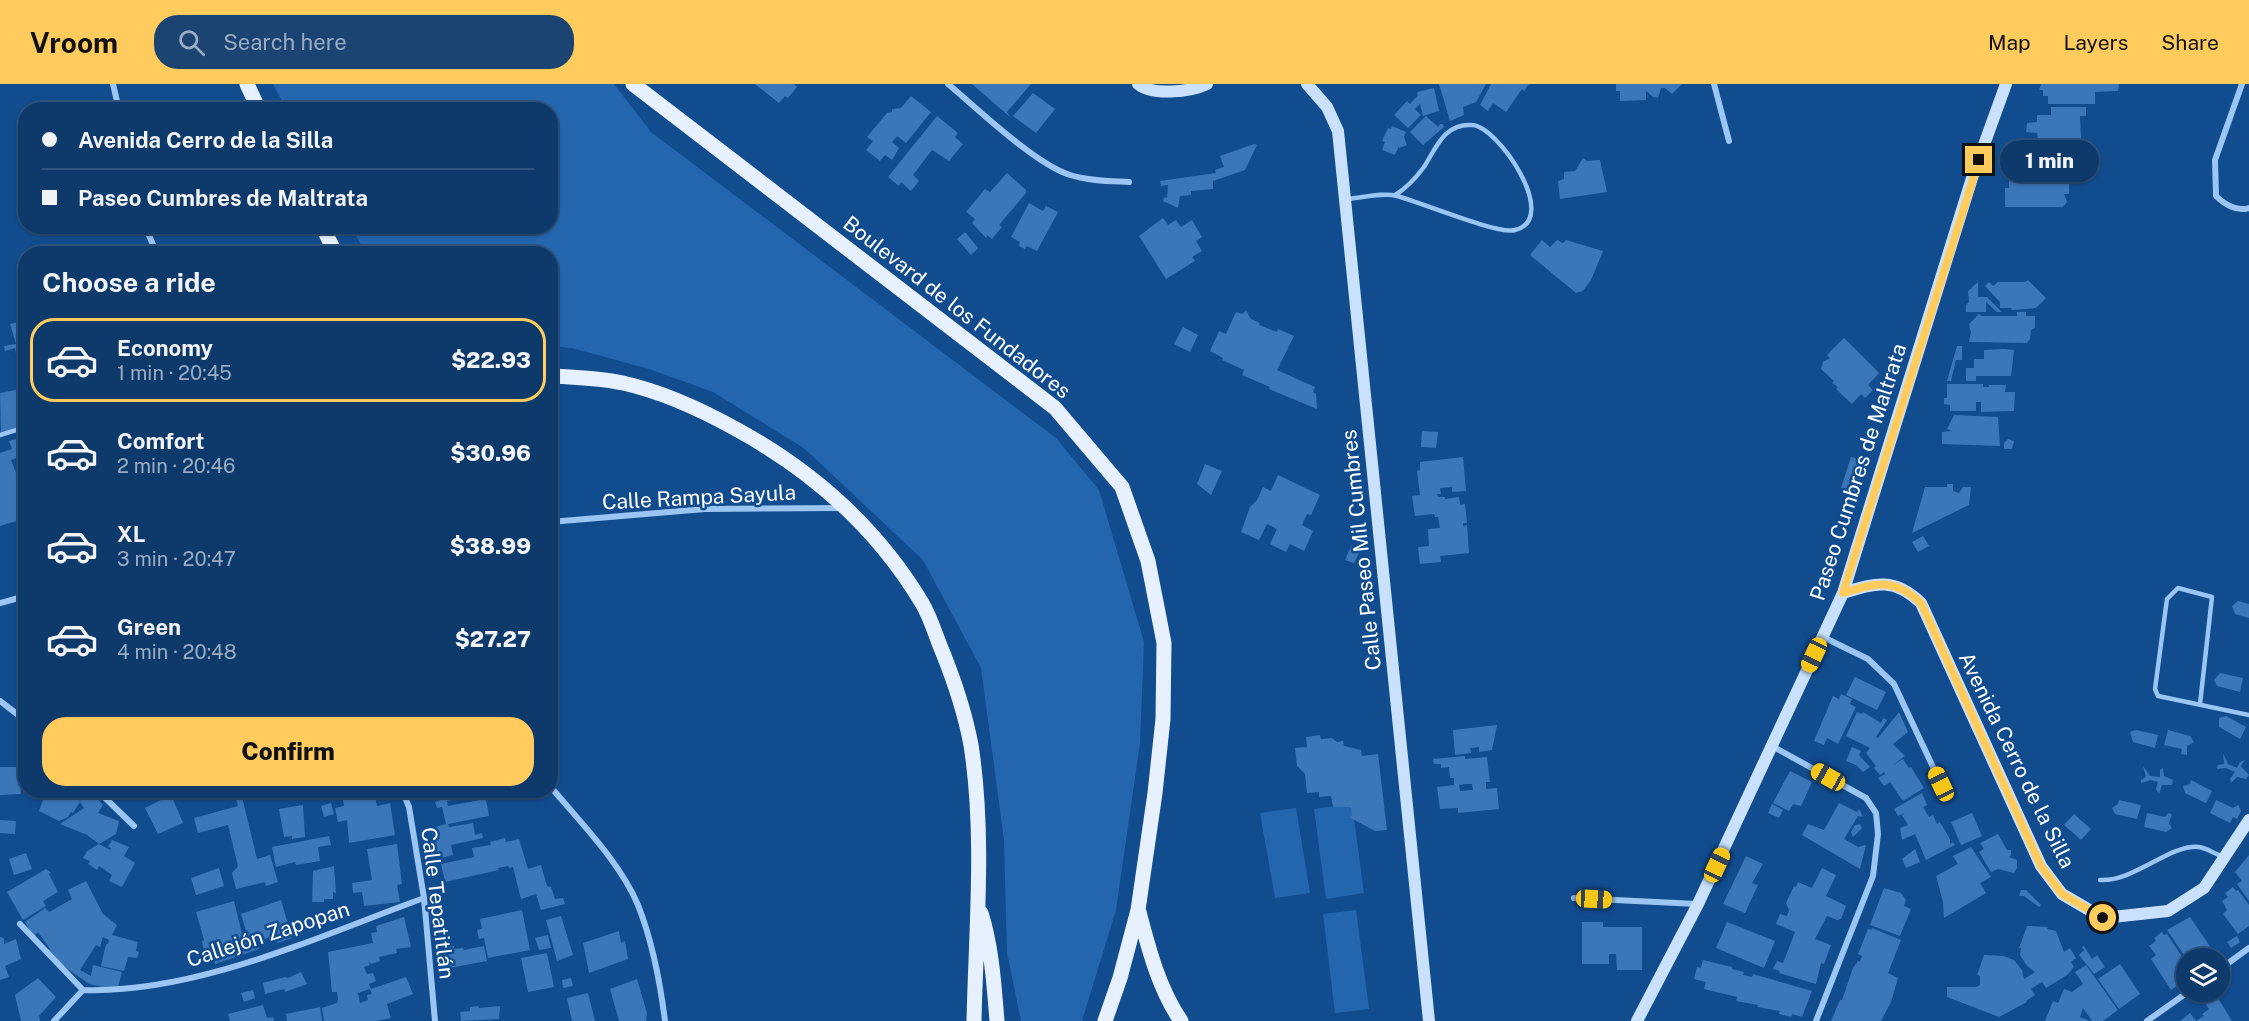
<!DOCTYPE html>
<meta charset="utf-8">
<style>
:root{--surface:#0d396b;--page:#1b4473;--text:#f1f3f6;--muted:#9aacc1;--line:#2d537e;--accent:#ffcb5c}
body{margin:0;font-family:"Public Sans",sans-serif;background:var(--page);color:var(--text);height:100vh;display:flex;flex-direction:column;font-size:22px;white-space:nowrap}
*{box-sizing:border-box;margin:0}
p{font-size:20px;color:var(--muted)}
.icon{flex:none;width:33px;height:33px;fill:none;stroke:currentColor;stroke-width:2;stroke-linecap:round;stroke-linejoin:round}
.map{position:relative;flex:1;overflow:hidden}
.details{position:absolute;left:18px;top:162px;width:540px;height:552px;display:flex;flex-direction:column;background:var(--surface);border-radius:24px;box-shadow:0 2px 4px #0004,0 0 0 2px var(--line)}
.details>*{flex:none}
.guide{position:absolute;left:18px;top:18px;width:540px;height:132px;border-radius:24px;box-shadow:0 2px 4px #0004,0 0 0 2px var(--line);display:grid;align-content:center;height:132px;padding:0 24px;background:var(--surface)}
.controls{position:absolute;left:2176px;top:864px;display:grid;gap:12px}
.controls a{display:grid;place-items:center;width:54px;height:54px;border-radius:50%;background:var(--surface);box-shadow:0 2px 4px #0004,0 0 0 2px var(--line);font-size:30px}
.end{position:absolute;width:27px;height:27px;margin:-14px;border:8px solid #ffcb5c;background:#111;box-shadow:0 0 0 3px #111}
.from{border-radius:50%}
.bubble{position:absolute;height:42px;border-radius:21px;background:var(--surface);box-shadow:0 2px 4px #0004,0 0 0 2px var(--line);font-size:20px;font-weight:800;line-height:42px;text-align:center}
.car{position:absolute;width:18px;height:36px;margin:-18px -9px;border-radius:8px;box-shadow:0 0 4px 2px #0007;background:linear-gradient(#f5c518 24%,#345 0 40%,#f5c518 0 76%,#345 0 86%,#f5c518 0)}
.guide b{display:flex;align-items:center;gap:21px;height:57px;font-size:22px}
.guide b+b{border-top:2px solid var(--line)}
.guide i{width:15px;height:15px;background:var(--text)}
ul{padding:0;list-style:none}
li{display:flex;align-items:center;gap:18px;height:84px;margin:0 12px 9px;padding:0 12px;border:3px solid transparent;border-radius:24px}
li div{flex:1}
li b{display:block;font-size:22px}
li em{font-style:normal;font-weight:800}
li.on{border-color:var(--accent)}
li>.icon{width:54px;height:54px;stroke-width:1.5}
h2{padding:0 24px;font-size:27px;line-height:72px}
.action{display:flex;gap:12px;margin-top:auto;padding:12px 24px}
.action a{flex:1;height:69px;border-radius:24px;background:var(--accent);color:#111;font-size:24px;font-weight:800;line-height:69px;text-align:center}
header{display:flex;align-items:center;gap:36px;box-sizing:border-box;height:84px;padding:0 30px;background:var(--accent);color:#111}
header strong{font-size:28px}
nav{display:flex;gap:33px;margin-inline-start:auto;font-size:21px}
.search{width:420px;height:54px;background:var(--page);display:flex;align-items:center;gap:15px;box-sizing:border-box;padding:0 21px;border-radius:24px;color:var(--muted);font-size:22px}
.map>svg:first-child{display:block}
.green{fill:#2366ae}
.building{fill:#3a76b8;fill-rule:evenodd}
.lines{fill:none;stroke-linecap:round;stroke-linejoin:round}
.lane{stroke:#9bc5f2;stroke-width:4.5}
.street{stroke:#9bc5f2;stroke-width:6}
.secondary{stroke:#c9e1fc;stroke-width:12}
.primary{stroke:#e6f0ff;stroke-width:15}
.route{stroke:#ffcb5c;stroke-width:8}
.labels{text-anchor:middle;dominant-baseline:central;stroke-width:5;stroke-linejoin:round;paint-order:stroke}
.street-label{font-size:21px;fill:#fff;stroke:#114c8f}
</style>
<header>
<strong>Vroom</strong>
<div class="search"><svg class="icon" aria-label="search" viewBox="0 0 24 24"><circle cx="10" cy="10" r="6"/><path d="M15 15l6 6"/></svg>Search here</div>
<nav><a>Map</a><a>Layers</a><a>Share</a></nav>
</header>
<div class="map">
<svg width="2249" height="937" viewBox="0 0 2249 937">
<rect width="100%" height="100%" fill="#114c8f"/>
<path class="green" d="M273,0H614L651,48L1056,354L1099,406L1144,558L1140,659L1116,826L1082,937H1021L1007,869L1004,756L981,584L923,476L805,365L713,308L649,285L572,264L551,262L550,170L366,169L351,143L550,142V26L286,25Z
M1352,720L1364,809L1326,815L1314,725Z
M1296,724L1310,809L1275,814L1260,729Z
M1356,826L1369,925L1335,929L1323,830Z"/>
<path class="building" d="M755,0H794L797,3L788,14L785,12L779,19Z
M972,0H1031L1007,28L1010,33Z
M1439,0H1486L1476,18L1463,23L1464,31L1450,37Z
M1491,0H1529L1524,7L1522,5L1506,28L1493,19L1488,27L1480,21Z
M1616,0H1682L1672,10L1665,4H1661L1658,14L1653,13L1646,7V16L1620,17V7H1616Z
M2041,0H2119L2118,7L2095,8V20H2048V12H2043V6H2039Z
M1434,4L1439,27L1423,32L1420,20L1415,25L1421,31L1408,44L1394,31L1407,17L1410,20L1418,11L1417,8Z
M1033,9L1055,25L1036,49L1013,32Z
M911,12L931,28L906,59L897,52L892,58L899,64L892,76L885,71L880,77L866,66L873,57L867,53L887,29L892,28V25L901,24Z
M2051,23H2086V32H2080L2081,54L2038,55L2037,49L2026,48L2027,39L2037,38V31H2051Z
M937,32L958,49L955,53L963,60L949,77L932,66L913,91L919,97L911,107L901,98L899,102L888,93Z
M1426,32L1438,43L1440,40H1443L1444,43L1423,61L1410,48Z
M1392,42L1406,48L1404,53L1407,61L1399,64V62L1395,71L1382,66L1385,58L1382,57L1388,44L1391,45Z
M1254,60L1257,61L1245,86L1213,97V105L1191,107V111L1180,112L1178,124L1163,117L1164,113L1167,114L1168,101L1161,102L1160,97L1216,89L1215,86L1224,83L1220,72Z
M1583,74L1587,77L1600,76L1607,108L1560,115L1558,97L1564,95V88L1575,87Z
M1007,89L1026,106V109L999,141L1002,143L992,155L987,151L986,154L972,139L975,135L966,128L985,105L990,108Z
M2034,93L2051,94V97H2069V110H2064L2067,118L2063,123H2005V104H2009V97L2034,95Z
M1029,119L1043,127L1046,122L1058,128L1037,167L1027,162L1025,165L1019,162L1020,158L1011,153Z
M1163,134L1168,141L1176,136L1181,143L1192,136L1202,153L1196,157L1202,167L1192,173L1195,177L1166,195L1139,152Z
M965,148L978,164L971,171L957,155Z
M1542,156L1550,163L1557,156L1563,159L1566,156L1603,167L1591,196L1583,207L1576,209L1530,171Z
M2028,196L2046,214L2036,224L2012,226L2011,224H2000V218L1985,202L1989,198L1993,202L1998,198H2025Z
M1978,198V213H1987L2002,228H1997L1986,218V228H1966V221L1969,218L1968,207Z
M1246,227L1251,235L1260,239L1259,241L1277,248L1278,245L1294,252L1277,286L1315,303L1313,308L1316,310L1317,325L1269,305L1270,303L1242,291L1244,286L1222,276L1223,274L1210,267L1219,247L1226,250L1236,228L1242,230Z
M2017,228H2026V232H2035V244L2031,246L2030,255L2027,259L1969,258L1971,248L1969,240L1979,230L1981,232H2017Z
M26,236V292L20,293L15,264L5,267L4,262L16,260L10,240Z
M1183,243L1198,251L1190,268L1174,260Z
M1844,254L1879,289L1868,301L1873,306L1865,314L1861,310L1852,320L1836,305L1838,303L1832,299L1834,297L1821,285L1823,278L1830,274L1827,271Z
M1957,262H1962V276H1956L1951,297H1947Z
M2004,265L2014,266L2011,292H1976V297H1966V284H1974V275H1984V266Z
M1947,300H1983V303H1989V301H2006L2005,308H2015L2014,327L1981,328V318H1976V327H1950V321L1944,320V314H1947Z
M21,305L26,323V344L1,351L0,309Z
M1954,331L1998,333L2000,362L1942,360V348L1952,347L1947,345Z
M1422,347L1438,348L1436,364L1421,363Z
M26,352V434L0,442V369L12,365L9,357ZM17,374L24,392L18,394L11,376Z
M2008,355L2014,357L2012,365H2004V359Z
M1463,373L1466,407L1452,408V403L1440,404L1441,410H1437L1438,413H1445V415L1459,413L1460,421L1465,420L1467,439H1463V442L1467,441L1469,469L1440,472L1441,478L1420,480L1418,463L1429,462L1428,445L1440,444L1438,433H1435L1434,430L1415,432L1412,412L1420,411L1417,387L1420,386V378Z
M1851,373L1866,377L1856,409L1841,404Z
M1205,380L1222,387L1211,411L1197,400Z
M1278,391L1320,411L1311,431L1307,430L1302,441L1313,447L1304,467L1290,460L1286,468L1270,460L1277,445L1267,440L1259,456L1241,448L1250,423L1257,416L1263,403L1271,407Z
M1947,400H1953V407L1959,409L1963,403H1971L1969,421L1912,449L1925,403H1947Z
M1923,452L1929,462L1918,468L1912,458Z
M1351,462L1360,467L1354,479L1345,476Z
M2238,517L2249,520V534L2235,530L2232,522Z
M2220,589L2243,594L2240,608L2217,602L2214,596Z
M1855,593L1886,608L1877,626L1846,611Z
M1841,610L1852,615L1850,620L1856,623L1838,660L1827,654L1824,661L1814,657L1833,612L1839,615Z
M1857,628L1862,630L1863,628L1881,639L1883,634L1887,636L1876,653L1878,654L1899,628L1908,648L1893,660L1905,672L1893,681L1903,675L1909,684L1911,683L1924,704L1903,717L1890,698L1884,702L1878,694L1885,690L1884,688L1880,691L1874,684L1876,682L1866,669L1870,664L1846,652Z
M2226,632L2246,643L2240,655L2219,643V634Z
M1497,641L1492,666L1479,668V663L1470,664L1471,669L1455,671L1453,646Z
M2136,646L2158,651L2155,664L2133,658L2130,648Z
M2168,646L2190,652L2194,658L2187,662V671L2181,670L2182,665L2164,661Z
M1320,651L1321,655L1332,654L1337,658L1343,657L1344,662L1361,666L1362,672L1378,670L1387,746L1375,747L1349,733L1352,732L1351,723H1333L1331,712L1319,713V708L1307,709L1305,690L1297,682L1295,664L1307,663L1306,653Z
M1852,663L1861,667L1859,671L1870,683L1863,688L1856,681L1846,677Z
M2223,669L2228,680L2237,684L2240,678L2245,676L2241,682L2249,691L2246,695L2237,693L2231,699L2230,695L2235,688L2226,684L2217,685L2218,681L2224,680Z
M1465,672V675L1487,673L1490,698H1486V705L1497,704L1499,725L1458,729V724L1440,725L1437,703L1454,701V694H1450L1449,683L1441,684V680H1434L1433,675ZM1466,700H1472L1473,706L1460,707L1459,701Z
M2143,682L2150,692L2160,693V686L2163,684L2164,692L2173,696L2172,701H2162L2159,710L2156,705L2158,698L2150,696L2141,699V696L2146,693Z
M0,683H17L19,686L21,710L0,711Z
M1790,687L1812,698L1801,722L1793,720L1789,727L1773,719Z
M2191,696L2212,707L2206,719L2185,709L2183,702L2190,700Z
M50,706H90L103,721L98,729L119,737L116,750L99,760L87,751L60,740L84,724L80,718L73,729L71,728L68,733L59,737L39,727L43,716H48L51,710Z
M248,706H270V707L252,716Z
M337,706H365V707L340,715Z
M444,706H493V710L447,717L448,722L486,715L489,732L448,740L449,743L473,739L475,751L482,749L483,754L451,761L453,771L437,775L432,748V744L446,740L442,723L437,724L435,718L446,714Z
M498,706H520L515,710L500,713Z
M374,708L377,722L390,719L395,751L349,759L347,736L338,738L335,724L344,722L343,716Z
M1922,709L1927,721L1923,723L1929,733L1933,731L1937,740L1940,738L1950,755V760L1953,758L1955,761L1926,776L1915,750L1902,756L1900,744L1908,741L1902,731L1904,729L1898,732L1894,725Z
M171,711L183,739L158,750L145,724Z
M242,713L257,775L270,771L278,798L266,802L265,798L236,805L232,789L238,782L228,741L198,749L194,734L238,722L236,715Z
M2119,716L2141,721L2137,735L2115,730L2112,724L2118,720Z
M2216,716L2233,724L2238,721L2241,727L2237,735L2233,733L2230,739L2210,729Z
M331,719L334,730L324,733L321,722Z
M1839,719L1857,728L1859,725L1863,733L1858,732L1844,755L1858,763L1866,761L1860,785L1802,751L1808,740L1824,746Z
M1772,720L1783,726L1779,734L1768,729Z
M303,721L305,753L292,755V752L284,753L279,725Z
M1972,729L1982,752L1961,761L1951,738Z
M2147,729L2165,733L2168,729L2172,730L2169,739L2172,744L2166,748L2144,743Z
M2074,730L2091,745L2081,756L2064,741Z
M0,736L16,737L15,750L0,749Z
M1860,740L1862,744L1853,753L1851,748L1855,741Z
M1998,750L2007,766H2011V771L2009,773L2017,776V784L2014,789L1998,785L1991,788L1979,768L1984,765L1980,759Z
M329,752L331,761L318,763L320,777L296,781L295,778L276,783L272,763Z
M505,754L506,758L519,755L528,785L541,781L547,802L551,803L555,815L563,814L565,820L541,826L536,810L521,815L513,783L509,784L508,782L498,784L499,786L445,798L441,780L474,773L472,764L491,761L490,758Z
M112,756L129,763L124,772L135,779L122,803L109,797L112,791L99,782L97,786L88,780L90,777L83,774L87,767L99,760L110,766L111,764L108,763Z
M397,760L402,800L397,801L400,818L364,822L362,808L353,809L352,799L372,796L367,765Z
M1971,763L1991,793L1980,799L1986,809L1944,834L1943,818L1936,792L1958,780L1953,772Z
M1915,765L1920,778L1906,784L1902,775Z
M26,769L32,785L14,791L9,775Z
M2249,771V817L2237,800L2242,797L2235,788Z
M1746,772L1763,780L1752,799L1758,801L1745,829L1723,820Z
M334,782L336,809L333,808V815H324V818H312L313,787Z
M219,784L224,802L196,811L191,794Z
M1822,784L1836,791L1826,812L1846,822L1841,835L1837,836L1827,832L1815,855L1831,861L1824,880L1821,879L1816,900L1779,889L1780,887L1773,885L1777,877L1783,879L1795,848L1776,840L1780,830L1787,832L1789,826L1786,819L1794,802L1796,803L1798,798L1812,804Z
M46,785L51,789L49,790L58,808L43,817L46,822L23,836L7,808Z
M86,797L103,830L117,841L112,851L138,858L136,867L139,868L137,874L128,873L124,887L101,882L106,860H108L109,856L103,853L100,863L96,861L80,886L91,892L93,881L122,888L117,906L89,900L45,869L50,865L38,848L33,853L25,838L45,824L49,828L72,815L68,806Z
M2233,803L2236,807L2238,806L2249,821V842L2238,850L2223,830L2227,826L2222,817L2228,813L2225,809Z
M1884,804L1901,809L1906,816L1904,822L1911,825L1900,852L1870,841Z
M2021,806H2026L2041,821L2039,823L2024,812H2019Z
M281,816L292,854L277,859L275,851L265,855L257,859L259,865L215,880L212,871L205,873L202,857L204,856L196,828L234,817L244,858L249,857L241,830Z
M522,826L530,866L488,874L484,854L479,855L477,846L482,845L480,835Z
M561,832L573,871L557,877L546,836Z
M404,833L411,863L396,865L397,869L379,873L380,877L371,880L368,876L370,881L364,883L367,890L373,889L376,897L369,900L371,905L406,893L413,910L387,920L391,934L376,937H324L322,924L337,919L338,915L337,908H332L328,868L373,859L371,849L377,848L376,842ZM370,905L372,910L367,911L368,916L360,919L358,909Z
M2190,833L2213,867L2202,874H2186L2167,846Z
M1582,838H1603V843H1642V886H1617L1616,870H1609V880H1582Z
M1727,838L1775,857L1764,884L1716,864Z
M2027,842L2048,843L2047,845L2056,847L2064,868L2070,864L2076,874L2071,878L2074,883L2067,891L2046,904L2042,898L2031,905L2035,911L2026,917L2027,918L1999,933L1947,913V903H1976L1980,901V892L1977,891L1984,871L2003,872L2014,876L2022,886L2024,895L2035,888L2027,882L2020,871L2021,864H2019Z
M1872,844L1901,856L1888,889L1898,894L1891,918L1881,937H1831L1840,916H1842L1853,884L1858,877L1860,878L1862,872L1858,870L1868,845L1872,846Z
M619,847L621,859L625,857L628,875L589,889L583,859Z
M2162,848L2164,851L2167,850L2187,880V895L2171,906L2151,875L2156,871L2149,862L2156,857L2154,854Z
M548,851L551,864L539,866L535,854Z
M2237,852L2240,858L2231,864L2227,858Z
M0,853L4,854V860L16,855L21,875L5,882L9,893L0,896Z
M454,862V865L463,864L464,866L484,862L487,877L449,884L447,863Z
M2084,862L2092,875L2097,871L2105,883L2094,890L2079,871L2084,866L2082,863Z
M547,869L554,903L528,908L521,874Z
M1703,876L1732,883V885L1744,888L1743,891L1752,893L1753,890L1812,907L1802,933L1792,930L1791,933L1779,930L1780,927L1757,923L1758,921L1736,917L1737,913L1704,905L1706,898L1694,895L1697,883L1701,884Z
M2120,880L2140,910L2119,925L2098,895Z
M2086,881L2118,926L2103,937H2092L2083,924L2080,933L2090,937H2045L2053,917L2058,919L2064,905L2072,908L2083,900L2075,888Z
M301,888L307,900L285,908L284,905L265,910L263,899L285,893L288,894Z
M38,894L56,913L39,932L40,937H21L15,911Z
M571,894L573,902L563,904L562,896Z
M637,895L647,929L646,937H619L610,905Z
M253,906L255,914L244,918L241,909Z
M588,909L595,937H572L567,914Z
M2216,911L2232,937H2180L2190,929L2196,937L2204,932L2202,930L2209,925L2205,919Z
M263,921L267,934L273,933L274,937H230L228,930Z
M478,922L479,924L500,922L499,935L461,937L460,928L470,927V923Z
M320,923L322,937H287L286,930Z"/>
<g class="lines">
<path class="lane" d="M1347,115C1362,114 1383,108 1397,112C1420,118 1498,151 1515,146C1561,135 1498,42 1472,41C1444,39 1436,64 1424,83C1415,95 1407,104 1395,111
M0,351L26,343
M2200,620L2212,513L2178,504L2167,515L2155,605L2158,612L2249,631
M2100,796C2134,798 2170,760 2199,763C2206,764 2215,770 2222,772"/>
<path class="street" d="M113,0L119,26
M948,0C978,25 1035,80 1070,91C1089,97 1110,97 1129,98
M1714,0L1729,57
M2242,0L2215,76L2216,112C2224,120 2237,128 2249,124
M145,142L157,170
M550,438L705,425L842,424
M0,519L26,512
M1823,553L1868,575L1894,600L1941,700
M0,617L26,637
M1772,662L1866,714L1876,729L1878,750L1873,792L1816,937
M550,702C580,738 620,778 638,821C653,859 660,897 665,937
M97,706L134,742
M402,706L409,723L424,814L435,937
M1574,814L1697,820
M20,840L83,906C196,910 319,852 424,814
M2220,885L2249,864
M54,937L83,906
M2147,937L2188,908"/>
<path class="secondary" d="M1138,0C1152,12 1190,8 1207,0
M1307,0L1327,23L1338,47L1429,937
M1843,509C1876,499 1894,493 1921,519L2041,782L2062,810L2103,834L2168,827L2204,804L2249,736
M1637,937L1698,820L1843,509L1972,94L2006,0"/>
<path class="primary" d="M247,0L259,26
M633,0L1055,324L1122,403L1148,477L1164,559L1163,635L1155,709L1138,826L1120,894L1105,937
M322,142L336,170
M550,292C574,293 599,294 623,299C663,308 700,325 736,345C813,387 877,444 922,519C931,534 936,553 943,569C955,599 965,629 971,661C985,751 976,846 974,937
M1139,828C1149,866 1159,905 1181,937
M981,829C992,864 994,901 997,937"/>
</g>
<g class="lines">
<path class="route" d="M1979,76L1843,509C1876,499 1893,493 1921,519L2041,782L2062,810L2103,834"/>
</g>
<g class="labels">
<g class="street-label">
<text transform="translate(957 223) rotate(38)">Boulevard de los Fundadores</text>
<text transform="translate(1858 388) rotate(-72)">Paseo Cumbres de Maltrata</text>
<text transform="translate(699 413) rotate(-3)">Calle Rampa Sayula</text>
<text transform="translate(1361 466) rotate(-96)">Calle Paseo Mil Cumbres</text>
<text transform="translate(2017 676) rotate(64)">Avenida Cerro de la Silla</text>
<text transform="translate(438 819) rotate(83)">Calle Tepatitlán</text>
<text transform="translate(268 850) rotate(-18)">Callejón Zapopan</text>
</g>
</g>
</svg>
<div class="controls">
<a><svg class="icon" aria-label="layers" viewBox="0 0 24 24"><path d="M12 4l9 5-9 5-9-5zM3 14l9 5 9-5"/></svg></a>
</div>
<i class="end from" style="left:2103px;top:834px"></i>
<i class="end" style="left:1979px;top:76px"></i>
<div class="bubble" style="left:2000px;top:56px;width:99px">1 min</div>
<i class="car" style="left:1814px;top:571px;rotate:205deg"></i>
<i class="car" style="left:1828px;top:693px;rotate:299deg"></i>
<i class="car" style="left:1941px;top:700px;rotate:335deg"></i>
<i class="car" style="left:1717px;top:781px;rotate:25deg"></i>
<i class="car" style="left:1594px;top:815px;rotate:93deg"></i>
<div class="guide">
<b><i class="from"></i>Avenida Cerro de la Silla</b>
<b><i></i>Paseo Cumbres de Maltrata</b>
</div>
<section class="details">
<h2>Choose a ride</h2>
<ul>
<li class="on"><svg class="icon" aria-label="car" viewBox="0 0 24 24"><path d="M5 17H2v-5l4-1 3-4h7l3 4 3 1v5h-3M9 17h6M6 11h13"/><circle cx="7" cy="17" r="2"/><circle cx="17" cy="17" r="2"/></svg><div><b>Economy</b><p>1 min · 20:45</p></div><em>$22.93</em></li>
<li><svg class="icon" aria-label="car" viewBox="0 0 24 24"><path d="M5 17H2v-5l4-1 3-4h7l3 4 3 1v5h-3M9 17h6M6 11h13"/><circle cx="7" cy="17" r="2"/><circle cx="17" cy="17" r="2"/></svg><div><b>Comfort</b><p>2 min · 20:46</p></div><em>$30.96</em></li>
<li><svg class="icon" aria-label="car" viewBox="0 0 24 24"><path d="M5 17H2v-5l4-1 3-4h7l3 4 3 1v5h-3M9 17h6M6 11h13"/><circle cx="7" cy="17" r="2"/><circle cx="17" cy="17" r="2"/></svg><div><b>XL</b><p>3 min · 20:47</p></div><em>$38.99</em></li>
<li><svg class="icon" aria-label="car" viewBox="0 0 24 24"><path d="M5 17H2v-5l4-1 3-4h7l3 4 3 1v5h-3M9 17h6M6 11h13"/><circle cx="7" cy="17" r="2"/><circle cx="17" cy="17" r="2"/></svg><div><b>Green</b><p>4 min · 20:48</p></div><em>$27.27</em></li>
</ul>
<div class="action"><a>Confirm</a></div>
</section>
</div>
